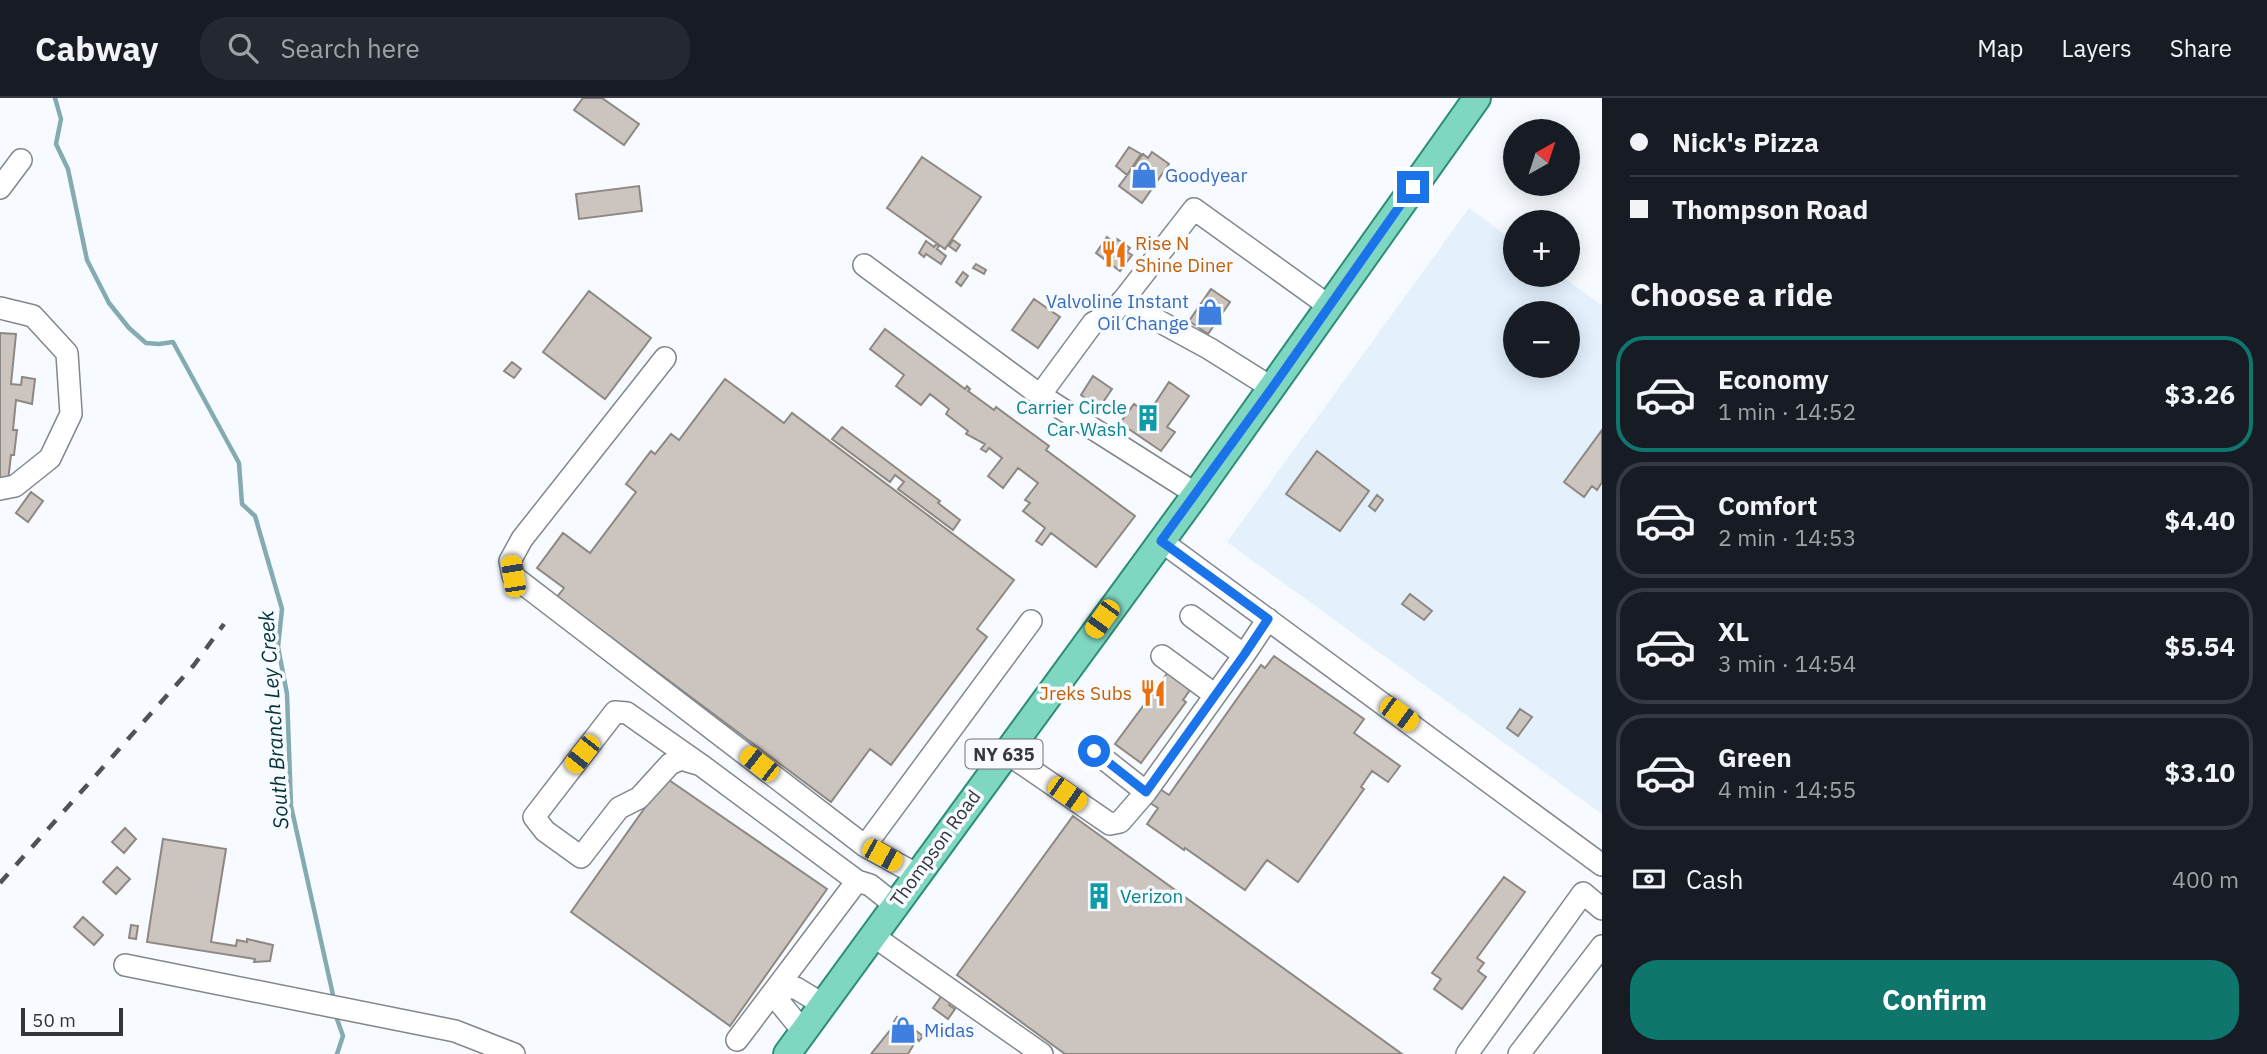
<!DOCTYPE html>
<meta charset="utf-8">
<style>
:root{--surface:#171b24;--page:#242831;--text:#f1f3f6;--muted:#9ea1a6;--line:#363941;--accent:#0f766e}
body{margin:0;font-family:"IBM Plex Sans",sans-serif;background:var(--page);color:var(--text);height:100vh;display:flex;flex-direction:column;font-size:26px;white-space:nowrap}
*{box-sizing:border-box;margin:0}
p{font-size:23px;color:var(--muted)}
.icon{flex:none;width:38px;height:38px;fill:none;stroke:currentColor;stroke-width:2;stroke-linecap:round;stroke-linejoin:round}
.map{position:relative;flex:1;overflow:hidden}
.details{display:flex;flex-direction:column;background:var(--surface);width:665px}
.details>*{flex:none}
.hud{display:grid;align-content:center;height:154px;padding:0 28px;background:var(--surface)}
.needle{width:46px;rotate:39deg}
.tools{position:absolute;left:1503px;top:21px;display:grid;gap:14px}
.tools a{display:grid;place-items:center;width:77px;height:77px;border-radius:50%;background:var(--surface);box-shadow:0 4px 18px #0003;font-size:35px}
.scale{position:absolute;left:21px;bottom:18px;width:102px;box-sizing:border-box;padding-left:7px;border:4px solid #343739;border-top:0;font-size:19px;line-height:24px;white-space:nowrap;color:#343739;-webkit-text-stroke:5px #f7fbff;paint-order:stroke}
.end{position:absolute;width:32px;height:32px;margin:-16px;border:9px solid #1a73e8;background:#fff;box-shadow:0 0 0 4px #fff}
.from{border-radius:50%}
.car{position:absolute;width:21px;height:42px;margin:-21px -10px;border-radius:9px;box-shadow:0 0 5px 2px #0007;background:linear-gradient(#f5c518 24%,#345 0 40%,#f5c518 0 76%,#345 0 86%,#f5c518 0)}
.hud b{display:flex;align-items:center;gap:24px;height:66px;font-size:26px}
.hud b+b{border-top:2px solid var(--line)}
.hud i{width:18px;height:18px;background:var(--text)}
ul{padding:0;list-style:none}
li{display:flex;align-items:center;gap:21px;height:116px;margin:0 14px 10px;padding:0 14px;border:4px solid var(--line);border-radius:28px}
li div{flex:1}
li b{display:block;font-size:26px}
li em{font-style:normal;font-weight:800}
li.current{border-color:var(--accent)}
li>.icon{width:63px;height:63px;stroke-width:1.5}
h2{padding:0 28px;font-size:32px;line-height:84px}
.pay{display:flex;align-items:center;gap:18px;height:77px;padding:0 28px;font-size:26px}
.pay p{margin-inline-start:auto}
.cta{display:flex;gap:14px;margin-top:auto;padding:14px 28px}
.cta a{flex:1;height:80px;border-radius:28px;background:var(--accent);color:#fff;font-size:28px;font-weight:800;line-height:80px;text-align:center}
header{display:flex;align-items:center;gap:42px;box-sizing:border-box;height:98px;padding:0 35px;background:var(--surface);border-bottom:2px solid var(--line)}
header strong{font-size:33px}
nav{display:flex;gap:38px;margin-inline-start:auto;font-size:24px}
.search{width:490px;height:63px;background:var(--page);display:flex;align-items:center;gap:18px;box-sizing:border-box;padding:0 24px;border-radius:28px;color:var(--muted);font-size:26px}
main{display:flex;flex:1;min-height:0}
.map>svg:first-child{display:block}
.built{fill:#e4f1fd;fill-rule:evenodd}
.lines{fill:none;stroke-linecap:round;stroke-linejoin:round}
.stream{stroke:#84abb1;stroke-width:4.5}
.building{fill:#ccc5bf;stroke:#8e8882;stroke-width:2}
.minor-casing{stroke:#81878d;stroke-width:24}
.major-casing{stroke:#2e8d77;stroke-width:30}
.minor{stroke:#fff;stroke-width:21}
.major{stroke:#7fd7c2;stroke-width:26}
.rail{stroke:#505355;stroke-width:4.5;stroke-dasharray:12 12;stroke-linecap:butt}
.route{stroke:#1a73e8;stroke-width:9}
.labels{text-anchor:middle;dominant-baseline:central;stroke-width:7;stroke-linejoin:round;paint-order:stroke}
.shield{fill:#f7fbff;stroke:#6e7274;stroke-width:2}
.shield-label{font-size:18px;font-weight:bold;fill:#343739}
.shop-label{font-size:19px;fill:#366cbe;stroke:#f7fbff;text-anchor:start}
.food-label{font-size:19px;fill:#c56008;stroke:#f7fbff;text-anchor:start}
.culture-label{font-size:19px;fill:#0d838f;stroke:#f7fbff;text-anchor:end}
.street-label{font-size:19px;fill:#343739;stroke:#f7fbff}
.water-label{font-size:21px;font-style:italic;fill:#003339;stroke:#f7fbff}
</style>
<header>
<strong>Cabway</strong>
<div class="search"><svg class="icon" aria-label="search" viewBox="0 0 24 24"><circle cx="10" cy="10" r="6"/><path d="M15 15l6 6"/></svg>Search here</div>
<nav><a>Map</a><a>Layers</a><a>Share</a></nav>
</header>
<main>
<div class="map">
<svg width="1602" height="956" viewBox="0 0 1602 956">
<rect width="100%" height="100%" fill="#f7fbff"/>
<path class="built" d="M1469,110L1515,144L1516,177H1560L1602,207V716L1227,444ZM1516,215H1568V268H1516Z"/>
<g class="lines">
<path class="stream" d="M55,0L61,21L56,46L68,71L87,162L109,205L129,230L146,245L159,246L173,244L239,365L242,406L255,418L282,511L278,549L287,596L291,708L333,897
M337,921L343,938L337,956"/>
</g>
<path class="building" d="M583,0H602L639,26L624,47L574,12Z
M1129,49L1141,56L1127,77L1116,68Z
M1152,54L1169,66L1142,105L1119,88L1143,56L1148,60Z
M922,59L981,99L945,151L887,110Z
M639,88L642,113L579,121L576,96Z
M1107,139L1115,145L1117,141L1130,150L1127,154L1132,157L1120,173L1096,155Z
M953,142L960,147L956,153L949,148Z
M926,143L934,149L936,146L939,148L937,151L946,158L941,166L926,156L924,159L919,155Z
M976,166L986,172L984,176L973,170Z
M963,174L968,178L961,188L956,184Z
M1211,191L1230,204L1208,236L1189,223Z
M589,193L651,240L605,301L543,254Z
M1034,201L1060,219L1038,250L1012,232Z
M885,231L965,291L967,288L970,291L968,293L994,312L996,309L1049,348L1046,352L1135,418L1096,469L1051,435L1042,447L1036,443L1045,430L1023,413L1030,405L1025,402L1038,385L1018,370L1003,390L988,378L1002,360L989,350L986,354L981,351L985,346L966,336L968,333L946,316L949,311L930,296L921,307L896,288L904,277L870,251Z
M0,235L16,236L11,286L21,287L22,279L35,281L32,306L16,302L13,332H17L14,357H11L8,383L0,382Z
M512,264L521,271L514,280L504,273Z
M1093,278L1112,291L1099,310L1081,297Z
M725,281L784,325L792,315L1014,482L977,531L987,539L891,667L870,651L831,704L557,499L564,490L537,470L563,435L590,455L636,394L626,386L651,353L655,356L671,336L679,342Z
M1169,284L1189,298L1167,329L1175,334L1161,353L1120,325L1134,306L1148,316Z
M842,329L940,403L938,405L960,422L953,432L898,391L904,384L895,377L890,384L832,341Z
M1602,332V384L1597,392L1592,388L1584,399L1564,384Z
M1317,353L1369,393L1340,433L1286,396Z
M31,394L43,403L28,424L16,415Z
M1377,397L1383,402L1375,413L1369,408Z
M1410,496L1432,513L1424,522L1402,506Z
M1274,558L1364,621L1354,635L1400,668L1388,684L1372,673L1361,689L1364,691L1298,784L1267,762L1245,792L1185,750L1184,752L1147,726L1158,710L1150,705L1160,691L1169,697L1261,567L1265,570Z
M1172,569L1195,585L1183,602L1186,604L1141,665L1115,646Z
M1520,611L1532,619L1518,638L1507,630Z
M666,680L827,791L730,928L571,814Z
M1073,718L1402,956H1065L957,877Z
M125,730L136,741L124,755L112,744Z
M163,741L226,751L211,844L236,848L237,842L247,844V841L273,847L270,863L254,864L255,861L147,844Z
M117,769L130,781L116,796L103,784Z
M1504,779L1525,794L1477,860L1484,865L1478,873L1486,879L1462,911L1434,891L1441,881L1432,875Z
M83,819L103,837L94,847L74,829Z
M131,827L138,828L136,841L129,840Z
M943,896L952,903L949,907L955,911L948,921L933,910Z
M897,919L923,938L919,943L917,941L908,956H871L895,926L893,925Z"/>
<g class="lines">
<defs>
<path id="minor" d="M0,90L21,62
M864,167L1040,297L1196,396
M1122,203L1210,251L1272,290
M0,210L33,218L67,255L71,316L50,360L15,388L0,391
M665,260L522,441L510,463L513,478L865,748L916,776
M1040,297L1093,225L1114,214L1194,111L1329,208
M1161,443L1602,767
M1191,518L1244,557
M1162,558L1215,597
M1094,653L1146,694
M1005,654L1110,726L1120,724L1146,694L1244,557L1268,521
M701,667L627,615L615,614L534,719L545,733L581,759L619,710L639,700L670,666L681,661L701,667L857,783L870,787L894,806
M865,748L1031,523
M872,837L1042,956
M125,867L455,933L514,956
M803,933L780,905L778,890H796L822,906
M737,942L857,783
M1467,956L1583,795L1602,811
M1519,956L1602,848"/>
<path id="major" d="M787,956L1196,396L1477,0"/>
</defs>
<use href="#minor" class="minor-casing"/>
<use href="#major" class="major-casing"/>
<use href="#minor" class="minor"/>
<use href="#major" class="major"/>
<path class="rail" d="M0,785L194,567L224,526"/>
</g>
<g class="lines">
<path class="route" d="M1094,653L1146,694L1244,557L1268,521L1161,443L1272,290L1413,89"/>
</g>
<defs>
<symbol id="shop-bare" viewBox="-9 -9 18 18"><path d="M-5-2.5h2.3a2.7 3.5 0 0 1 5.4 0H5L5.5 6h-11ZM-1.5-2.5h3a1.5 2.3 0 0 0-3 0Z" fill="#3f7fe0" stroke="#f7fbff" stroke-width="2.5" paint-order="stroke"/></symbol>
<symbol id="restaurant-bare" viewBox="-9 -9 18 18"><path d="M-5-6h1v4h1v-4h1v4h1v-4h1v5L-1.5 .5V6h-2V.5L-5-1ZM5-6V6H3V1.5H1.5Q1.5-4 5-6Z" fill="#e8710a" stroke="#f7fbff" stroke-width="2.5" paint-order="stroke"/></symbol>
<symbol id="building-bare" viewBox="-9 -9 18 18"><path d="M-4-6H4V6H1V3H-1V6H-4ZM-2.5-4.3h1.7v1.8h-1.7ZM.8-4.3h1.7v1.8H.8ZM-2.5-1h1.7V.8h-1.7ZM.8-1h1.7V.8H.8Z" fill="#0f9aa8" stroke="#f7fbff" stroke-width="2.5" paint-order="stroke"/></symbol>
</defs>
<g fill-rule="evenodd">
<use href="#shop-bare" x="1125" y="58" width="38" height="38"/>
<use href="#restaurant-bare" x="1095" y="137" width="38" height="38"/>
<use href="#shop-bare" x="1191" y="195" width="38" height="38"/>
<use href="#building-bare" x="1129" y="301" width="38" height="38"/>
<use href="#restaurant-bare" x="1134" y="576" width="38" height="38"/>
<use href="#building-bare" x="1080" y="779" width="38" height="38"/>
<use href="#shop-bare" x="884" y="913" width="38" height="38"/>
</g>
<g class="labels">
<rect class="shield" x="965.5" y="641.5" width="77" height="29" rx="5"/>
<g class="shield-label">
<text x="1004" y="656">NY 635</text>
</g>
<g class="shop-label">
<text x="1165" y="77">Goodyear</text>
<text x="1189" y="203" text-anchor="end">Valvoline Instant<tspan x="1189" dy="22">Oil Change</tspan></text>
<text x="924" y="932">Midas</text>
</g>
<g class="food-label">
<text x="1135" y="145">Rise N<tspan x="1135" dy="22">Shine Diner</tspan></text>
<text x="1132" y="595" text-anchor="end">Jreks Subs</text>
</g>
<g class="culture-label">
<text x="1127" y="309">Carrier Circle<tspan x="1127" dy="22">Car Wash</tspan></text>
<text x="1120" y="798" text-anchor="start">Verizon</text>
</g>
<g class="street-label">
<text transform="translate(935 750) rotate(-54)">Thompson Road</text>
</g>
<g class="water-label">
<text transform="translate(273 622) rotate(-94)">South Branch Ley Creek</text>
</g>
</g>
</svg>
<div class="tools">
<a><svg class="needle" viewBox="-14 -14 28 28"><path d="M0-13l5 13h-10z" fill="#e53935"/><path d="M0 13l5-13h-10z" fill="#9ea1a6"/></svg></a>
<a>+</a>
<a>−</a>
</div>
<div class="scale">50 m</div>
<i class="end from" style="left:1094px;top:653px"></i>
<i class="end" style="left:1413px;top:89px"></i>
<i class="car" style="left:513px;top:478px;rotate:351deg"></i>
<i class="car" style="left:1102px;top:521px;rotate:216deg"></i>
<i class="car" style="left:1399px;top:616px;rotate:126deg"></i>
<i class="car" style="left:582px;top:656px;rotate:218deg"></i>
<i class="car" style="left:759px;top:666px;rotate:308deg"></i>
<i class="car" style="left:1067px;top:696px;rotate:125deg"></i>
<i class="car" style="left:882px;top:757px;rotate:119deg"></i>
</div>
<section class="details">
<div class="hud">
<b><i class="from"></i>Nick's Pizza</b>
<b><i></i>Thompson Road</b>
</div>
<h2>Choose a ride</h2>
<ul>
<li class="current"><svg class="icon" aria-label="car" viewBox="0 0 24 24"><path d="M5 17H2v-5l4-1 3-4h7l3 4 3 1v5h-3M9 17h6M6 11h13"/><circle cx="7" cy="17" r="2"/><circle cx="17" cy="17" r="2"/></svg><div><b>Economy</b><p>1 min · 14:52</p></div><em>$3.26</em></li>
<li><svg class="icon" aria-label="car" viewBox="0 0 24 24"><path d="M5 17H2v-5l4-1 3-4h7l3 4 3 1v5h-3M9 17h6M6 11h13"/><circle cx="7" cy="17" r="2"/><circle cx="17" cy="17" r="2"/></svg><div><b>Comfort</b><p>2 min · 14:53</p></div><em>$4.40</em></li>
<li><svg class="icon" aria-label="car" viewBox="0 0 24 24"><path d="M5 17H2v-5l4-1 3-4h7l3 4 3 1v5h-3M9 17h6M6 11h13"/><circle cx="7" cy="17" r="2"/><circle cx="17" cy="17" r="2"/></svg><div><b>XL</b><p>3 min · 14:54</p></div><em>$5.54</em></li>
<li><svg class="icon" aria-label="car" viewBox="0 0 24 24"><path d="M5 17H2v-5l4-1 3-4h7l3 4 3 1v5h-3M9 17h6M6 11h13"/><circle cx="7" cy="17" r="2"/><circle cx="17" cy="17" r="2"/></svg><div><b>Green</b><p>4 min · 14:55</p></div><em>$3.10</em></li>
</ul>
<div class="pay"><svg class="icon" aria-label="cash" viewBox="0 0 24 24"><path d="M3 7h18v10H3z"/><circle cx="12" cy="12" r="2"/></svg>Cash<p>400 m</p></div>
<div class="cta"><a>Confirm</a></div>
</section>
</main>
